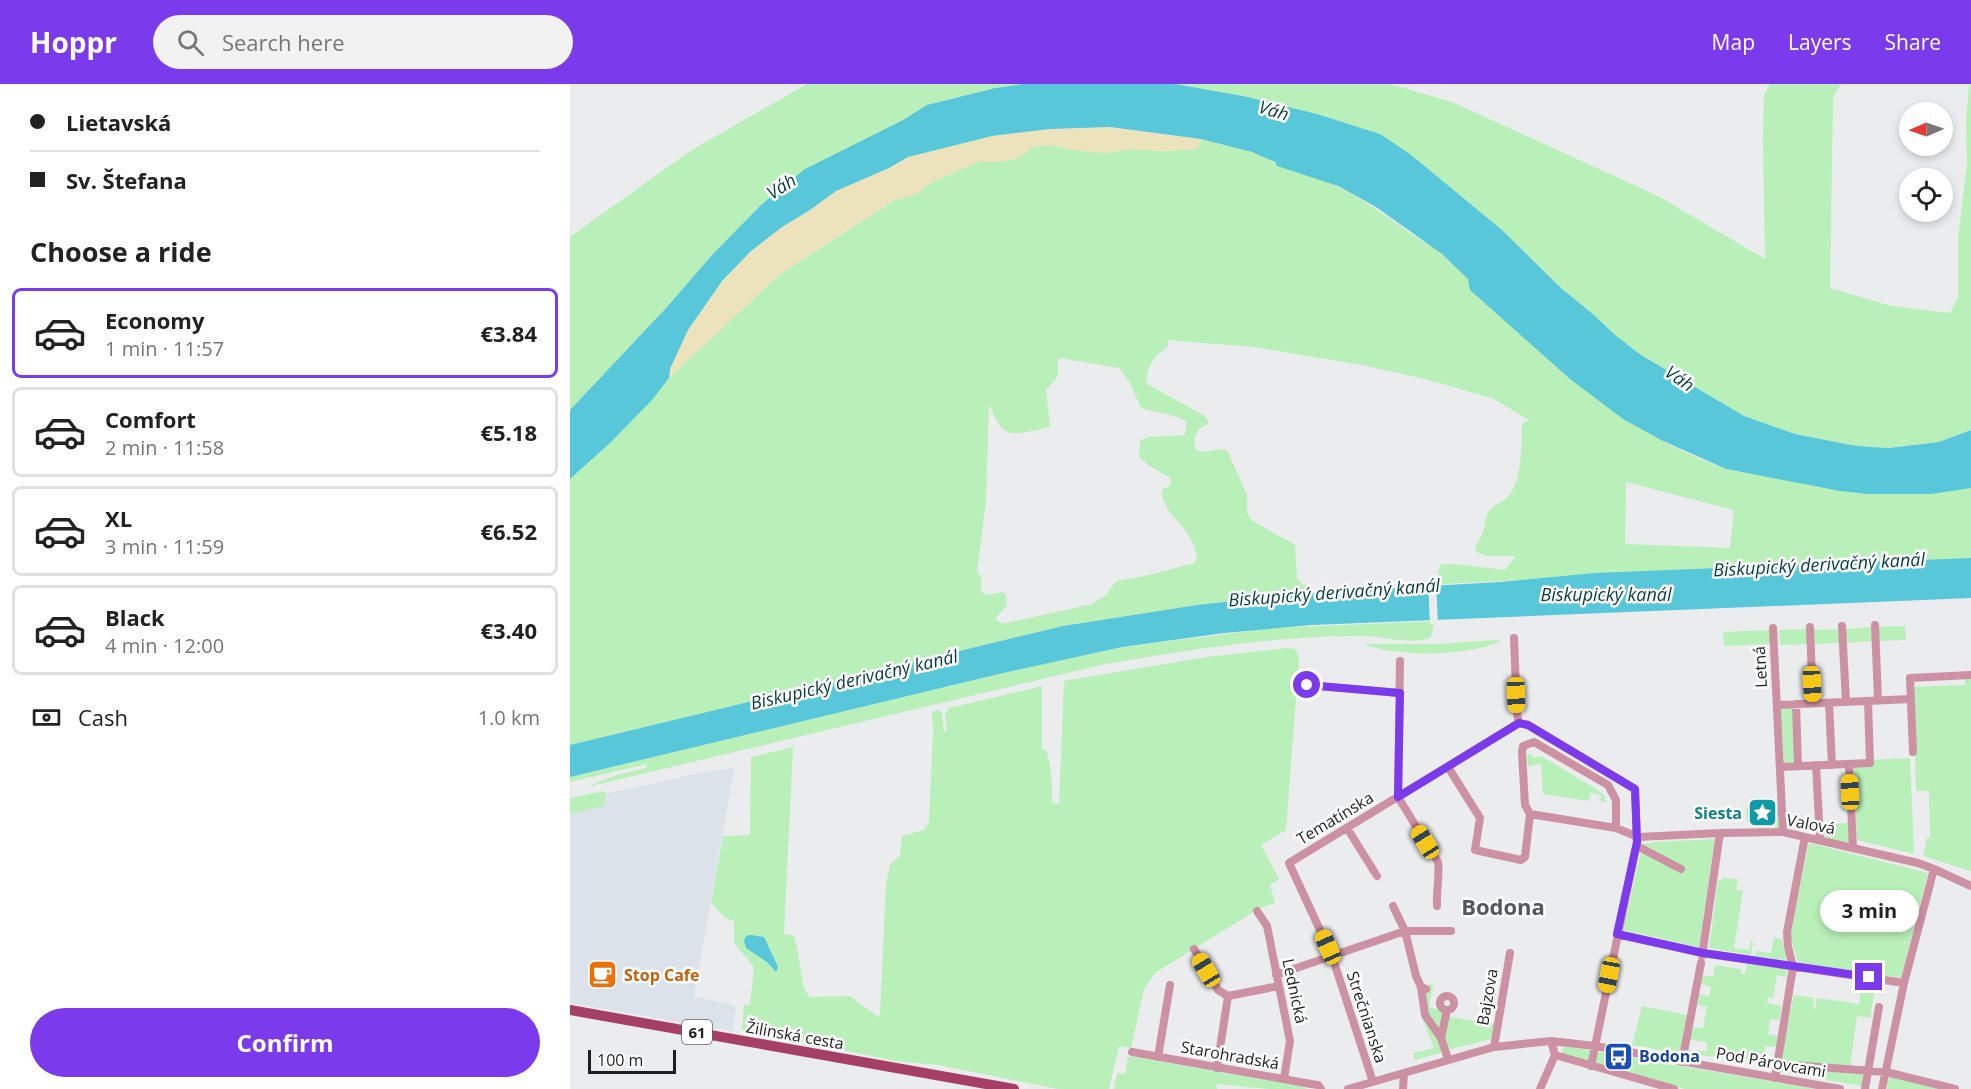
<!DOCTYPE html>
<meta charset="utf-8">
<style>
:root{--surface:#fff;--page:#f2f2f2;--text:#222;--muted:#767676;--line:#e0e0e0;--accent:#7c3aed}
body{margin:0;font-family:"Open Sans",sans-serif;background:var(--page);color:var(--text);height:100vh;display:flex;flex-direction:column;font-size:22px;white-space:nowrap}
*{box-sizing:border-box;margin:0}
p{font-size:20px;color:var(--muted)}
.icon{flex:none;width:33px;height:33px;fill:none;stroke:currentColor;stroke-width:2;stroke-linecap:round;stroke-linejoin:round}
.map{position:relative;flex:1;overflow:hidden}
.panel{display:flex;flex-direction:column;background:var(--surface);width:570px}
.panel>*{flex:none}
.hud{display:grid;align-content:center;height:132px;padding:0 30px;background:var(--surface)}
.needle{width:39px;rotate:268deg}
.controls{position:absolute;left:1329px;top:18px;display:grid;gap:12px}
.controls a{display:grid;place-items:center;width:54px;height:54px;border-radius:50%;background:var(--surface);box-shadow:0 3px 9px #0003;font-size:30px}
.scale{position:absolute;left:18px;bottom:15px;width:88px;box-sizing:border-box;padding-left:6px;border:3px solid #1f1f20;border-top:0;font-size:16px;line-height:21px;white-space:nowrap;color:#1f1f20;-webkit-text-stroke:4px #fff;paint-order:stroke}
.end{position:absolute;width:27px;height:27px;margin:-14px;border:8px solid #7c3aed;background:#fff;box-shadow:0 0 0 3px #fff}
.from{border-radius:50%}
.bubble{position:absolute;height:42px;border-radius:21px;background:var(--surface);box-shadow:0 3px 9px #0003;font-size:20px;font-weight:700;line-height:42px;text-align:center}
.car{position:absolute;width:18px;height:36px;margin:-18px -9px;border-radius:8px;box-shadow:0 0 4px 2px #0007;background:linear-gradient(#f5c518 24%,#345 0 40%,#f5c518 0 76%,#345 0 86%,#f5c518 0)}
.hud b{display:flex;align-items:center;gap:21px;height:57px;font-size:22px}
.hud b+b{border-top:2px solid var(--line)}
.hud i{width:15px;height:15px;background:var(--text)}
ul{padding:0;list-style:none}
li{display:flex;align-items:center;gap:18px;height:90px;margin:0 12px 9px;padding:0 18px;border:3px solid var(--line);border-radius:9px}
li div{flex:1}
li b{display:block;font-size:22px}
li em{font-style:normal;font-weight:700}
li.active{border-color:var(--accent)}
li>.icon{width:54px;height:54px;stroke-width:1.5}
h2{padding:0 30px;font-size:27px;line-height:72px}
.pay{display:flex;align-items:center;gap:15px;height:66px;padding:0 30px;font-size:22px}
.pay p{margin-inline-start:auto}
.action{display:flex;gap:12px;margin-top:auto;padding:12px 30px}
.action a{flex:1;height:69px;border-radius:36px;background:var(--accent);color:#fff;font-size:24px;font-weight:700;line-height:69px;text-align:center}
header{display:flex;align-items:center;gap:36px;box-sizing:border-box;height:84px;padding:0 30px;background:var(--accent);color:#fff}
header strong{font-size:28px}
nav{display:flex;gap:33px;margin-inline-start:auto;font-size:21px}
.search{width:420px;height:54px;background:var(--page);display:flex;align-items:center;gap:15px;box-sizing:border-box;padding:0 21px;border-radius:33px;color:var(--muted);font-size:22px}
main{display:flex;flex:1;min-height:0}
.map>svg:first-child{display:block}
.built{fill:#dbe2e9}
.green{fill:#b9efb8;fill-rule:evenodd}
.sand{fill:#ece3bd}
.water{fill:#57c7d9}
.pier{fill:#ebecee}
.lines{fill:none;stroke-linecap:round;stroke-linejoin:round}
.minor{stroke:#cc91a2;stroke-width:8}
.major{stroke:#a53f65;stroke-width:10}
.route{stroke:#7c3aed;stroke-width:8}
.labels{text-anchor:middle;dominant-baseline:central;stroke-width:5;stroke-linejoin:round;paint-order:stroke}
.shield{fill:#fff;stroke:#626263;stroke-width:1.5}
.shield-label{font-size:15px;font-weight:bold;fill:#1f1f20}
.street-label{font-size:16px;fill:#1f1f20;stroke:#fff}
.culture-label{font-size:16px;font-weight:bold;fill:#0d838f;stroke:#fff;text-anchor:end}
.food-label{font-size:16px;font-weight:bold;fill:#c56008;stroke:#fff;text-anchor:start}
.transit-label{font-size:16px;font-weight:bold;fill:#164399;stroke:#fff;text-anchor:start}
.water-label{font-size:18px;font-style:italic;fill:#063d44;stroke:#fff}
.district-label{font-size:22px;font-weight:bold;fill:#565758;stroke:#fff}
</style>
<header>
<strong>Hoppr</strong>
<div class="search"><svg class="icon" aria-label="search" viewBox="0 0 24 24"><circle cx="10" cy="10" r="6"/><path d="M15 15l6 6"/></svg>Search here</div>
<nav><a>Map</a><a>Layers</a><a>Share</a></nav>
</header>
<main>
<section class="panel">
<div class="hud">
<b><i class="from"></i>Lietavská</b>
<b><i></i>Sv. Štefana</b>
</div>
<h2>Choose a ride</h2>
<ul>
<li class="active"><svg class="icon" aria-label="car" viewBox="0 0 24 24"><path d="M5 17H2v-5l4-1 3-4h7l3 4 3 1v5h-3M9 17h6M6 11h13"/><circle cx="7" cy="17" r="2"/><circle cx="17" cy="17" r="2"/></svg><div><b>Economy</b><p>1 min · 11:57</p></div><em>€3.84</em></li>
<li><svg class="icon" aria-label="car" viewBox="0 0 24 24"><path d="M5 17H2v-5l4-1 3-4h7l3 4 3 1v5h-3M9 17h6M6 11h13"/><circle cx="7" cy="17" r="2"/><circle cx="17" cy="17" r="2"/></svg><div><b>Comfort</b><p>2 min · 11:58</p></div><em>€5.18</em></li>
<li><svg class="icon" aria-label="car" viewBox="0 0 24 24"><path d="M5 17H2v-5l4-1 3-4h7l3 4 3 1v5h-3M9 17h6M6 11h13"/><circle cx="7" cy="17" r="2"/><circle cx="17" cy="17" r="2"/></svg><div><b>XL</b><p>3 min · 11:59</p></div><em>€6.52</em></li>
<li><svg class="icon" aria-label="car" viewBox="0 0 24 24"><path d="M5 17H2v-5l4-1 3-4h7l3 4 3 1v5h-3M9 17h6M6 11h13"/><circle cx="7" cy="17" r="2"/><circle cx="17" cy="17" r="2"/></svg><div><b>Black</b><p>4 min · 12:00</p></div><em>€3.40</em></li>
</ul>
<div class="pay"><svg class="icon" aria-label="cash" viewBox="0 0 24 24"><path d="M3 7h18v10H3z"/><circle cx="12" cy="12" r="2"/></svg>Cash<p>1.0 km</p></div>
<div class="action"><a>Confirm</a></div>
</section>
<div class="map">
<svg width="1401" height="1005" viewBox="0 0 1401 1005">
<rect width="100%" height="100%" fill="#ebecee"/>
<path class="built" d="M164,684L124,912L166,922L162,947L0,919V730L34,722L36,710L134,688Z"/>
<path class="green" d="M237,0H454L425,4L357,21L333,36L235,85L192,120L142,171L97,223L0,326V153L120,67Z
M605,0H820L882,18L1088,112L1195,175L1193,54L1194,11L1200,0H1271L1263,13L1260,204L1321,222L1380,229L1388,213V156L1397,79L1396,40L1399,0H1401V346L1369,358L1319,364L1300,363L1281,361L1225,350L1174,332L1071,271L1045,251L1024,231L991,204L932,146L840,70L810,50L747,30L673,12Z
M631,55C647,60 700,69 707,82C757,91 797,118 836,146C848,155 863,162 874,172C902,197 927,226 954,253C1012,308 1077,357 1154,384C1169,390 1187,389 1203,393C1274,410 1329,414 1401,404V474L872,500C869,493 865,487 872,480H885L935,486L946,472H917L906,468L905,464C908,459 911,453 913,448C916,441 914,432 920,426C926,419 936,417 941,409C953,389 951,362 952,340L959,336L924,315L859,296L792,281L684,263L596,256L599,259L598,262C585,272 575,282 577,300L633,331L638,336V340C626,345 622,353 626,366C637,371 646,363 657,366L677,411V429L681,436L725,461L727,495L733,501H742V506L737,509L627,521L493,542L0,661V395L39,360L81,316L99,294L210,190L325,116L347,110L358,100L408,78H426L445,75L465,62L481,61L503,66L536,69L561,65L596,67L628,65ZM490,274L549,284L559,297L571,324C585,329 604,329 617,338L615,351L578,353L570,357L569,373L577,380L600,394L601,401L592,406C591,431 624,442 627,475L624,479L580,491L546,497L535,512L522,520L432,540L425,535L437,521L436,511L432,508L416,511L411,508V492L407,489L416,416L419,320C429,343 432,354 461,347C468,346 474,345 480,342L476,306L488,292V276ZM1056,398L1164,426L1160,464L1055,460Z
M864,537L861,553C844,562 812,552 793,552C710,551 617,566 535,580L17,703L43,692L76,684L77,680L0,698V693L429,590L552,563L705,544Z
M1335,542L1336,556L1308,557L1307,543Z
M1303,543L1304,557L1276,559L1275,545Z
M1238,545L1239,560L1210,561L1209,546Z
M1270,545L1271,559L1243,560V546Z
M1200,546V560L1154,562L1153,548Z
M926,556L931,557C895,573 829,573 793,560H868Z
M718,564L725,565L729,574L716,746L691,761L709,795L700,801L705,819L690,824L585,889L574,905L561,964L549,962L539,1005H488L368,981L326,977L172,946L174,921H180L184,883L164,859V837L155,834L141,819L153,752L180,751L181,673L223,663L214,850L223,851C231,869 229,903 240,913L280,912L308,933L310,931L316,800L320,780L330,772L332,752L354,746L359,739L363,648L362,628L368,626L372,629L374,648L377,646L375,629L379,624L472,602V665L476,666C482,682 482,702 482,719L489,720L494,597L637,573Z
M1395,594H1401V787L1353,772L1357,754H1360L1359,707H1346L1343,603L1395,601Z
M1211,624H1224L1226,680L1214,681Z
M957,670H962L963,674L971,672L1028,706L1034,711L1036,718L1030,717L1031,711L1020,709L1019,717L973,710L971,680L958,682Z
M1340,674L1344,770L1287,756L1284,683L1302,676Z
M34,707L36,710L34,722L0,730V714Z
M1209,724V744L1206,745L1205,736L1177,738L1176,725Z
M1279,739L1280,759C1265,756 1252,758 1251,740Z
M1145,755L1129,863L1053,846L1069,775L1074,760L1086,758Z
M1239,759L1358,789L1331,894L1232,879L1227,876L1220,851Z
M1153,794L1168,795L1166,805L1173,807L1164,864L1179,866L1181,857L1183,858L1181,871L1139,864L1148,796L1152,797Z
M1204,853L1212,856L1216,874L1213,876L1186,872V867L1201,869Z
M1177,880L1215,885L1217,887L1216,893L1207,891L1203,914L1198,913L1197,919L1211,922L1210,936L1200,935L1198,950L1208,952L1206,963L1195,962L1194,973L1205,974V978L1116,970L1117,966L1137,967V958L1119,956L1123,943L1133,944L1137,923L1128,921L1129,910L1139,912L1141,903L1131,900L1133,891L1143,893L1145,881L1171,885V890H1175Z
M1292,897L1306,899L1300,934L1287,932L1280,983L1210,979L1224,911L1244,914L1243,924L1245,925L1247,914L1289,920Z
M859,900L863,901L859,923L870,926L874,931L870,952L854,921Z
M1072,922L1118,931L1111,970L1062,961Z
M853,931L870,959L873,968L845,976L843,969L864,964L852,934L851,932Z
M879,933L925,940L922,955L877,966L875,954Z
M996,963L1020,966L1019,977L992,970V965Z
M1028,968H1030L1245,1005H1115L1028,981L1026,977Z
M558,972L734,1003L737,1005H698L647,1000V1005H544L547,989L555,990Z
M1211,984L1293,990L1292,1002L1210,988Z
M1319,993L1380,1005H1317Z"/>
<path class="sand" d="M540,43L631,55L628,65L596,67L561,65L536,69L503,66L481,61L465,62L445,75L426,78H408L358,100L347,110L324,116L210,190L99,294L100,285L118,246L152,197L181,167L212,143L240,126L266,107L319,84L338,73L382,60L422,52L480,45Z"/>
<path class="water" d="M453,0H605L673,12L747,30L810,50L840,70L932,146L991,204L1024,231L1045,251L1071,271L1174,332L1225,350L1281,361L1300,363L1319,364L1369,358L1401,346V404L1361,410H1298L1270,407L1156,385L1091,356L1053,335L1000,295L900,206L898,195L872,170L806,123L768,102L707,82L705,78L682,68L631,55L540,43L480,45L422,52L338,73L319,84L266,107L240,126L212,143L181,167L152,197L118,246L100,285L99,294L82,316L39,360L0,395V326L97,223L142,171L192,120L235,85L333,36L357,21L425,4Z
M1401,474V514L742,541L654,549L552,563L429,590L0,693V661L493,542L627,521L737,509L930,498L1025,489Z
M180,851L194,853L208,883L206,888L197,878L176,864L174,857L176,852Z"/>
<path class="pier" d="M858,498H866L868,540H860Z"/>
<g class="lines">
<path class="minor" d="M1305,541L1308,616
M1272,542L1276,618
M1240,543L1243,619
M1203,544L1213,748
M944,554L947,630L949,639L958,641L1065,705L1067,758L1021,982
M830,577L828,713L868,778C870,789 866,809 867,822
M737,601L830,609
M1259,619L1262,681
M1226,620L1228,682
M1207,621L1341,615
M1343,668L1340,594L1401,591
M1279,680L1283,764
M1246,681L1250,756
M878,683L910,734L905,766L951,776L955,773L960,730
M1210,683L1300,679L1298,617
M960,730L1046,744L1068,753L1150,749L1213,748L1348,779L1364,785L1401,802
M960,730L955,721L952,668L953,662L964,658L1038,701L1046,716V744
M777,744L807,792
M1067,762L1111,785
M823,822L835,847L846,892L851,903L856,905
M687,827L697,842L720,957L714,995
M1047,850L1133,869L1334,899
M624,865L648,906L658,912L647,984
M1132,872L1150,749
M706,891L835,847H881
M851,903L855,931L871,954L878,975
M870 919a7 7 0 1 1 14 0a7 7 0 1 1-14 0Z
M658,912L709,902
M871,954L877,926
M924,963L940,869
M562,968L741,1000L748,1001L751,1005
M985,971L1104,1005
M588,973L600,901
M1112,978L1131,879
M1208,980L1316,988L1385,1005
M1205,994L1223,883L1218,863L1217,848L1235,753
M803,998L762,872L719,779L949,639
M778,1005L924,963L981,957L1025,962L1270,1005
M833,1005L834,989
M970,1005L985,971L981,957
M1295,1005L1309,923
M1312,1005L1334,899L1364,785"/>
<path class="major" d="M0,926L444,1005"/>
</g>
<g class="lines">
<path class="route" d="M737,601L830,609L828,713L949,639L958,641L1065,705L1067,758L1047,850L1133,869L1299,893"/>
</g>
<defs>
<symbol id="sight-square" viewBox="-11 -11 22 22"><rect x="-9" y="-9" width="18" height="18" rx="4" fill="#0f9aa8" stroke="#fff"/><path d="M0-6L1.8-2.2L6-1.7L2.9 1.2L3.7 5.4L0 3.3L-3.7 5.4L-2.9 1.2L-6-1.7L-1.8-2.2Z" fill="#fff"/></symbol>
<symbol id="cafe-square" viewBox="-11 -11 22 22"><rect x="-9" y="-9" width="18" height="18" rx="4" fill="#e8710a" stroke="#fff"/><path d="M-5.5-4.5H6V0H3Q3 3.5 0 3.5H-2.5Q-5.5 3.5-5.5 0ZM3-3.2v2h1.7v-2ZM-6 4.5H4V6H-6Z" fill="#fff"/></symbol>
<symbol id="bus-square" viewBox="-11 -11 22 22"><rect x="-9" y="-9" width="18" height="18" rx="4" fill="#1a4fb4" stroke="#fff"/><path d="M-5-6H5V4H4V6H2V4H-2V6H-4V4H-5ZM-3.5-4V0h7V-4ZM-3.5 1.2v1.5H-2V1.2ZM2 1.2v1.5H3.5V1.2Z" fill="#fff"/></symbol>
</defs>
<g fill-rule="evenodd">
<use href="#sight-square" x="1176" y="712" width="33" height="33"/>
<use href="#cafe-square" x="16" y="874" width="33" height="33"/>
<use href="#bus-square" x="1032" y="956" width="33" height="33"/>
</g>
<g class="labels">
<rect class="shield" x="112" y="936" width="30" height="24" rx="4.5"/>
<g class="shield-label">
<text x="127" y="948">61</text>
</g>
<g class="street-label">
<text transform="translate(1190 583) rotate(-93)">Letná</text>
<text transform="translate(765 734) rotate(-31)">Tematínska</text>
<text transform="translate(1241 740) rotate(11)">Valová</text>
<text transform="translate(725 907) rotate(78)">Lednická</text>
<text transform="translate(917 913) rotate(-80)">Bajzova</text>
<text transform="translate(797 933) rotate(72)">Strečnianska</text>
<text transform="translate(225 951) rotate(10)">Žilinská cesta</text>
<text transform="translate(660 971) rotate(10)">Starohradská</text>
<text transform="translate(1201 978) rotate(10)">Pod Párovcami</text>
</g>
<g class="culture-label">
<text x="1172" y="729">Siesta</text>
</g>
<g class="food-label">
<text x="54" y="891">Stop Cafe</text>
</g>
<g class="transit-label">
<text x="1069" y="972">Bodona</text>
</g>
<g class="water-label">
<text transform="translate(704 26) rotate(17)">Váh</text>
<text transform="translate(211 102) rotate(-33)">Váh</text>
<text transform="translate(1110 294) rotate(35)">Váh</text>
<text transform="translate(1249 480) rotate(-3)">Biskupický derivačný kanál</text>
<text transform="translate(764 508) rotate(-4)">Biskupický derivačný kanál</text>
<text x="1036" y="510">Biskupický kanál</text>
<text transform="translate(284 595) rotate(-13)">Biskupický derivačný kanál</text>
</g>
<g class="district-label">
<text x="933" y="822">Bodona</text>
</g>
</g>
</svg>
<div class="controls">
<a><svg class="needle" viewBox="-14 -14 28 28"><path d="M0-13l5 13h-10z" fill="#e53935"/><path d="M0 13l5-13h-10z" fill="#767676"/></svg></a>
<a><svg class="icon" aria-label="locate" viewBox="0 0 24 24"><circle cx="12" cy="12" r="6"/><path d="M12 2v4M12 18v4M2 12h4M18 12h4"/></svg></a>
</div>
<div class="scale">100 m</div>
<i class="end from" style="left:737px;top:601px"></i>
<i class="end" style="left:1299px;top:893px"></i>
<div class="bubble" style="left:1250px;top:806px;width:99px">3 min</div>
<i class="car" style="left:1242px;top:600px;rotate:177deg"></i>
<i class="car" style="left:946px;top:611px;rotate:178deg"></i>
<i class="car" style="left:1280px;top:708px;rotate:357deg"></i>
<i class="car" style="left:855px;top:758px;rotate:328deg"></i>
<i class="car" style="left:758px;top:863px;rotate:336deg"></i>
<i class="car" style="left:636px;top:886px;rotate:329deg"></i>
<i class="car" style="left:1039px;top:891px;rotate:191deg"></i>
</div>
</main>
